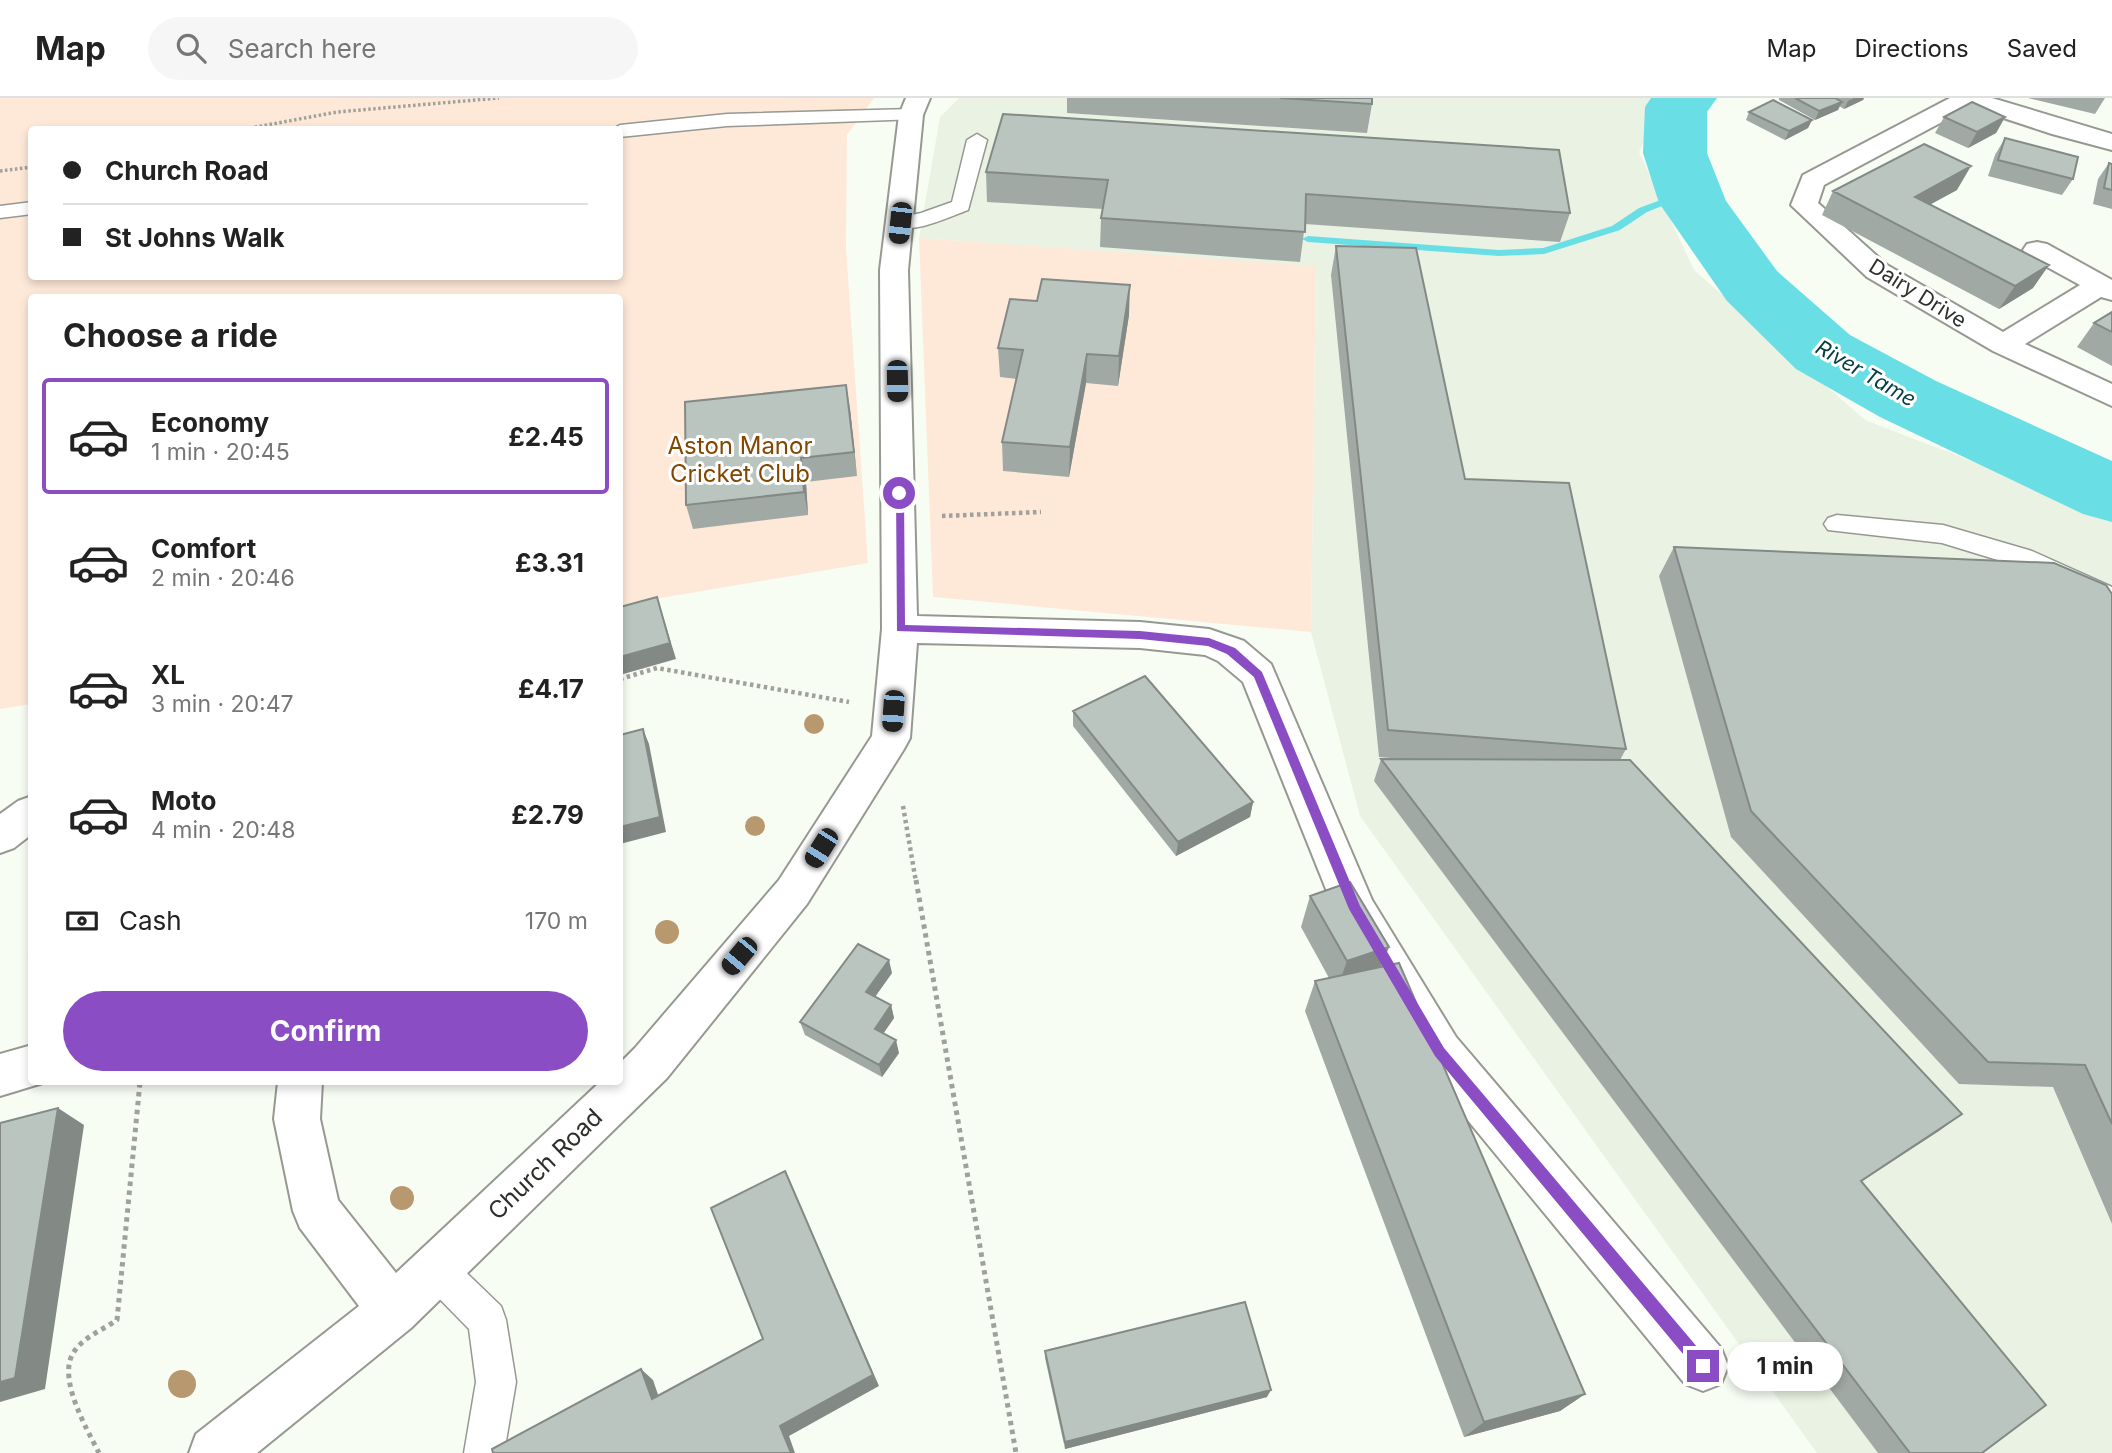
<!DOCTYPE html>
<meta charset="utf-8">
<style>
:root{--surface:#fff;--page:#f6f6f6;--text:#222;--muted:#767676;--line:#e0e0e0;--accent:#8a4dc3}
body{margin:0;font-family:Inter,sans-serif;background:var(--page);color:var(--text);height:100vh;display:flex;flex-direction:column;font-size:26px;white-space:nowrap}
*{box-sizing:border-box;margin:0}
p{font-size:23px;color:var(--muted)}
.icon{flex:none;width:38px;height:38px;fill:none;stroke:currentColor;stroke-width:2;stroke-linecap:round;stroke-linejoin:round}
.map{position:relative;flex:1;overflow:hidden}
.details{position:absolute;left:28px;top:196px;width:595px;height:791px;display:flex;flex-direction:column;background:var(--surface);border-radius:7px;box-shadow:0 4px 10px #0003}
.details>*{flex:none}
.top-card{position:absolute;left:28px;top:28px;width:595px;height:154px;border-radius:7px;box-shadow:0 4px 10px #0003;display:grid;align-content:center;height:154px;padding:0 35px;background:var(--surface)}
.end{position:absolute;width:32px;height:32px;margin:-16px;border:9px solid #8a4dc3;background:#fff;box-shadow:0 0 0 4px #fff}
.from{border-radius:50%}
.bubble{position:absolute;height:49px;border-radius:24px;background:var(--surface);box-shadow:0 4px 10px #0003;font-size:23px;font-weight:700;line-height:49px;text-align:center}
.car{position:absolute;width:21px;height:42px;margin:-21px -10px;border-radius:9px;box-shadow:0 0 5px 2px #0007;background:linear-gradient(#222 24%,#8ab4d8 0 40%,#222 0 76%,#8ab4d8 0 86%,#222 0)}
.top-card b{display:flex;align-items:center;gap:24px;height:66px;font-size:26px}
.top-card b+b{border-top:2px solid var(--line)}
.top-card i{width:18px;height:18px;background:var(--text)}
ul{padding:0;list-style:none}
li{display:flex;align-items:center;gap:21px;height:116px;margin:0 14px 10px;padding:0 21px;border:4px solid transparent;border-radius:7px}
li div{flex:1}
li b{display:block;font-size:26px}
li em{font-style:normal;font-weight:700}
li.on{border-color:var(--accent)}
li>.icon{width:63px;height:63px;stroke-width:1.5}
h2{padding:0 35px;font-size:32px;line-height:84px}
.pay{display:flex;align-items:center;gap:18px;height:77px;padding:0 35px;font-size:26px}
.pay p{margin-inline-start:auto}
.button{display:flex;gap:14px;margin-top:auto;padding:14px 35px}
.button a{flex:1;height:80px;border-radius:42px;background:var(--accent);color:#fff;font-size:28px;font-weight:700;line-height:80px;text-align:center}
header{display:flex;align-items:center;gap:42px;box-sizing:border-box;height:98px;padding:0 35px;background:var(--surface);border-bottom:2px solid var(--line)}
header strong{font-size:33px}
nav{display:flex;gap:38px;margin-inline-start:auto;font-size:24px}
.search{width:490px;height:63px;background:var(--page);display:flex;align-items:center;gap:18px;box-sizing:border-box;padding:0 24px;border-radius:38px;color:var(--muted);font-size:26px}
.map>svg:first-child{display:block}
.built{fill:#eaf2e3}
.green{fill:#fee9d9;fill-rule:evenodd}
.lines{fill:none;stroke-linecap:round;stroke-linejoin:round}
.stream{fill:#69dfe5;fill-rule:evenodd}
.river{fill:#69dfe5;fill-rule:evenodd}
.lane-casing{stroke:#959991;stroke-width:3}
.street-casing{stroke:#959991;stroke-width:4}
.path-far2{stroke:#9fa29c;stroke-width:3.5;stroke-dasharray:2.5 2.5;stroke-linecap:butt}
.path-far1{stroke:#9fa29c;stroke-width:4.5;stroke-dasharray:3.5 3.5;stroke-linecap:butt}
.path{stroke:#9fa29c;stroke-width:5;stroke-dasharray:4.5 4.5;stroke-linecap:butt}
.lane{fill:#fff;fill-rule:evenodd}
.street{fill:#fff;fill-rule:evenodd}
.tree{fill:#b8986e}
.wall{fill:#a1a9a5}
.shaded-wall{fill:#838a86}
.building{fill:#bbc5c0;stroke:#838a86;stroke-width:2}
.route{fill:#8a4dc3}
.labels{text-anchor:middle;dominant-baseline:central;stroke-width:6;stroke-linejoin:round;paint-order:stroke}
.far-street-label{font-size:21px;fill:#2d2f2b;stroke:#fff}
.far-water-label{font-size:21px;font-style:italic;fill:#033d40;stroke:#fff}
.park-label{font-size:24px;fill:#834600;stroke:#fff}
.street-label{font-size:24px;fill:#2d2f2b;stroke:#fff}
</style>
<header>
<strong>Map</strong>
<div class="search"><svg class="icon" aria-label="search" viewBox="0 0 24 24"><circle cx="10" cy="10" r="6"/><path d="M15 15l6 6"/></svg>Search here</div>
<nav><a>Map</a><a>Directions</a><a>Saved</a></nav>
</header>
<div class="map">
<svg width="2112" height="1355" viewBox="0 0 2112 1355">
<rect width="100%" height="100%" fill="#f8fdf4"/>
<path class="built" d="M959,0H1664L1639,54L1694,172L1865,322L2112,417V1355H1817L1360,718L1311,534L1316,169L919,140L940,19Z"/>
<path class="green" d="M0,0H874L847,37L846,150L868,465L620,507V200H32L31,606L0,611ZM32,32H620V178H32Z
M919,140L1316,168L1311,534L933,499Z"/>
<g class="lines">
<path class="stream" d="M1685,93L1694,95L1647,114L1620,132L1544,156L1499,158L1308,144L1302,141L1308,138L1499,152L1543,150L1612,128L1639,110Z"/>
<path class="river" d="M1651,0H1717L1707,14V55L1726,103L1777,173L1850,237L1936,283L2112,363V424L2083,416L1880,319L1796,271L1727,203L1659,105L1643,55L1645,9Z"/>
<defs>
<path id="lane" d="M911,11L918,13L921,17L918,21L727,28L620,39V32H611L620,27L727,16Z
M977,36L987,42L968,112C946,120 917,135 893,129L890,125L893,121L921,115L952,104L967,42Z
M32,104V116L0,120V108Z
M1837,417L1943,427L2032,453L2112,489V517L2102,514L2097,504L2014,467L1942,445L1828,432L1824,426L1828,420Z
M436,1152L449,1158L501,1208L506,1222L516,1284L504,1355H464L476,1284L469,1231L423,1184L417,1171L423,1158Z"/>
<path id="street" d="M906,0H930L923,17L908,172L917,518L1140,524L1209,531L1244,543L1271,566L1372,802L1456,939L1721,1250L1728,1268L1721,1286L1703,1293L1685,1286L1424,969L1334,811L1243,584L1218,563L1205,557L1140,550L917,545L910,640L904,651L807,806L667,980L411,1230L257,1355H189L196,1336L359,1208L300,1130L293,1113L274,1021L278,984H322L320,1021L338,1102L396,1175L600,984H620V965L635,950L779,782L872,638L882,531L880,172L899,17Z
M1950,0H1992L2112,36V52L2052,36L1970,9L1824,87L1818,105L1887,167L2003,234L2080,187L2027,158L2023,152L2027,146L2037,144L2047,146L2112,182V202L2101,199L2025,246L2112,286V308L1993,253L1867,179L1791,107L1803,77Z
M32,698V736L14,750L0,755V716L18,703Z
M32,947V984H46L0,998V956Z"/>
</defs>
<use href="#lane" class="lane-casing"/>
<use href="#street" class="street-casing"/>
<path class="path-far2" d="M240,32L337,14L499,0
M0,73L32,69"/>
<path class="path-far1" d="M942,418L1041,414
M620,581L657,570L849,604
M903,708L916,784"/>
<path class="path" d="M916,782L1016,1355
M99,1355C87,1331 54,1276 76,1251C86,1238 104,1231 117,1222L140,984"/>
<use href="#lane" class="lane"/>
<use href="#street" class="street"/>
</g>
<g class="tree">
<circle cx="814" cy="626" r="10"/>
<circle cx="755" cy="728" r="10"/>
<circle cx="667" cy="834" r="12"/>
<circle cx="402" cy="1100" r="12"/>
<circle cx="182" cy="1286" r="14"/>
</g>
<path class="wall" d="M1067,0H1372V6L1367,35L1067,15Z
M1779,0H1864L1863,2L1844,11L1839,8L1838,12L1815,22L1779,2Z
M2028,0H2105L2095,16Z
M1749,14L1812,22L1808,30L1785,42L1746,22Z
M1944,19H2005L1996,35L1968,50L1935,35Z
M2005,40L2073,81L2062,97L1988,78L1995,57Z
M2109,65L2112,66V111L2093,106L2098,81Z
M986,74L1570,115L1560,144L1305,126L1300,164L1100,149L1101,120L1103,111L987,104Z
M1957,92L1930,106L2033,190L1999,211L1822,117L1833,93Z
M1336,148L1465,381L1626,651L1620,662L1962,1016L1861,1084L1982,1355H1878L1374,683L1381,661H1403L1379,659L1331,177Z
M2112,214V268L2077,249L2094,225Z
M1129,217L1118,288L1086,285L1069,379L1003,373L1002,344L1017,281L1000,279L998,250Z
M850,311L857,378L806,384L808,417L693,431L686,407Z
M1674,449L2112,496V1126L2053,989L1959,986L1731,739L1659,478Z
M1073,613L1253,704L1250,719L1176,758L1073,628Z
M1310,798L1389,849L1381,869L1585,1296L1560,1313L1464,1339L1305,913L1315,883L1329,880L1301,829Z
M892,875L875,899L891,907L894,920L883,936L899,955L882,979L805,937L800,924Z
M1045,1253L1267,1299L1065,1351L1045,1260Z"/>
<path class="shaded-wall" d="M1854,0H1864L1863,2L1844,11L1848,3Z
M1842,4L1838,12L1815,22L1819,13Z
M2005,19L1996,35L1968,50L1977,34Z
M1812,22L1808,30L1785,42L1789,33Z
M1971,68L1957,92L1902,122L1915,99Z
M2049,167L2033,190L1999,211L2015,188Z
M1130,187L1129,217L1118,288L1119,258Z
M1087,256L1086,285L1069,379L1070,349Z
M846,287L850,311L857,378L854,354Z
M801,360L806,384L808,417L804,394Z
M657,499L676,561L620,577V559Z
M643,631L649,646L666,734L620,746V729Z
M1253,704L1250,719L1176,758L1178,744Z
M1389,849L1376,880L1336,894L1347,863Z
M889,862L892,875L869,907L866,894Z
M891,907L894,920L878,943L875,931Z
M896,942L899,955L882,979L879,967Z
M58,1010L84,1027L45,1291L0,1304V1284Z
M1962,1016L1939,1033L1839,1098L1861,1083Z
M785,1073L879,1288L789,1338L795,1355H791L780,1328Z
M641,1271L653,1282L663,1311L652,1301Z
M1271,1292L1267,1299L1065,1351V1344Z
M1585,1296L1560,1313L1464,1339L1484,1324Z"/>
<path class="building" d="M1280,0H1372V6Z
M1795,0H1835L1842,4L1819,13Z
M1773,2L1812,22L1789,33L1749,14Z
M1972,4L2005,19L1977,34L1944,19Z
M1003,16L1559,52L1570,115L1306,96L1305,134L1101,120L1108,82L986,74Z
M2005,40L2078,59L2073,81L1998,62Z
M1924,46L1971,68L1915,99L2049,167L2015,188L1833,93Z
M2109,65L2112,66V92L2104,90Z
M1336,148L1416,150L1465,381L1569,385L1626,651L1388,632Z
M1042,181L1130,187L1119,258L1087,256L1070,349L1002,344L1023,252L998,250L1010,201L1037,203Z
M2112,214V234L2094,225Z
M846,287L854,354L801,360L804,394L686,407L685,304Z
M1674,449L2054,465L2106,487L2112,496V1026L2085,967L1988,964L1751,713Z
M657,499L670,545L620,559V509Z
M1145,578L1253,704L1178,744L1073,613Z
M643,631L660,719L620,729V637Z
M1381,661L1630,662L1962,1016L1861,1083L2046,1307L1982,1355H1910Z
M1350,784L1389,849L1347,863L1310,798Z
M32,835V857H29Z
M858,846L889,862L866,894L891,907L875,931L896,942L879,967L800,924Z
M1399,865L1585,1296L1484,1324L1315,883Z
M58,1010L15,1280L0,1284V1025Z
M785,1073L873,1277L780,1328L791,1355H493L492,1351L641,1271L652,1301L763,1241L711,1110Z
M1245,1204L1271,1292L1065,1344L1045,1253Z"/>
<path class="route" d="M896,392L904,395L905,527L1140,533L1209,540L1235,550L1262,574L1360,808L1444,950L1709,1263L1711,1268L1709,1274L1703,1276L1698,1274L1435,958L1349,811L1254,579L1227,556L1208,548L1140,541L897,533Z"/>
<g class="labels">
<g class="far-street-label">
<text transform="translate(1918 195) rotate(32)">Dairy Drive</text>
</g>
<g class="far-water-label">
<text transform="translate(1866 275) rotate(30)">River Tame</text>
</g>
<g class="park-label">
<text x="740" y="347">Aston Manor<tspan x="740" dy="28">Cricket Club</tspan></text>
</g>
<g class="street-label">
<text transform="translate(545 1066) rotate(-44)">Church Road</text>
</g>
</g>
</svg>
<i class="end from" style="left:899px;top:395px"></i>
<i class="end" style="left:1703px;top:1268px"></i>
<div class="bubble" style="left:1727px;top:1244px;width:116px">1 min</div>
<i class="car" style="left:900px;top:125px;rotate:186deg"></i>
<i class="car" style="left:897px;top:283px;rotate:179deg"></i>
<i class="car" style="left:893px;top:613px;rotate:184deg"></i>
<i class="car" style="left:821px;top:750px;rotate:212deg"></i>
<i class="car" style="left:739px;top:858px;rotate:220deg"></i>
<div class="top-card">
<b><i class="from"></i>Church Road</b>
<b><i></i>St Johns Walk</b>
</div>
<section class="details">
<h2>Choose a ride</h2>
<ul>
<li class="on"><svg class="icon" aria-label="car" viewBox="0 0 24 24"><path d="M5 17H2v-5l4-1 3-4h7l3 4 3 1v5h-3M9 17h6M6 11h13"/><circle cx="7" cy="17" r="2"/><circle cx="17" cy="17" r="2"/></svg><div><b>Economy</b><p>1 min · 20:45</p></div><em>£2.45</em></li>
<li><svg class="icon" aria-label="car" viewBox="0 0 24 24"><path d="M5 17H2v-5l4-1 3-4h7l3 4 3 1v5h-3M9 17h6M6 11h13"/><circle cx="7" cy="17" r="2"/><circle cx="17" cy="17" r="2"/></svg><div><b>Comfort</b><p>2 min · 20:46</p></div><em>£3.31</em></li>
<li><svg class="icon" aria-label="car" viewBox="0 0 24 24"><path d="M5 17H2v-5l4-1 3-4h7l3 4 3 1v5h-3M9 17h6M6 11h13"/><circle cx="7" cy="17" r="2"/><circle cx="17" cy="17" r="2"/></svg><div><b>XL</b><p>3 min · 20:47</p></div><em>£4.17</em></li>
<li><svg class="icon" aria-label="car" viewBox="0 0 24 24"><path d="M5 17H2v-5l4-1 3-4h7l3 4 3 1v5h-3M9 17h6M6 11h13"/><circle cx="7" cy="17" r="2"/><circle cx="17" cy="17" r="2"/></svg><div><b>Moto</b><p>4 min · 20:48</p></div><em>£2.79</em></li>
</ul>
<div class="pay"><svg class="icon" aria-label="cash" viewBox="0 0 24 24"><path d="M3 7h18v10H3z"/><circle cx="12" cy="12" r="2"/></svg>Cash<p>170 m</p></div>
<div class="button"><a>Confirm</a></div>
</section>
</div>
